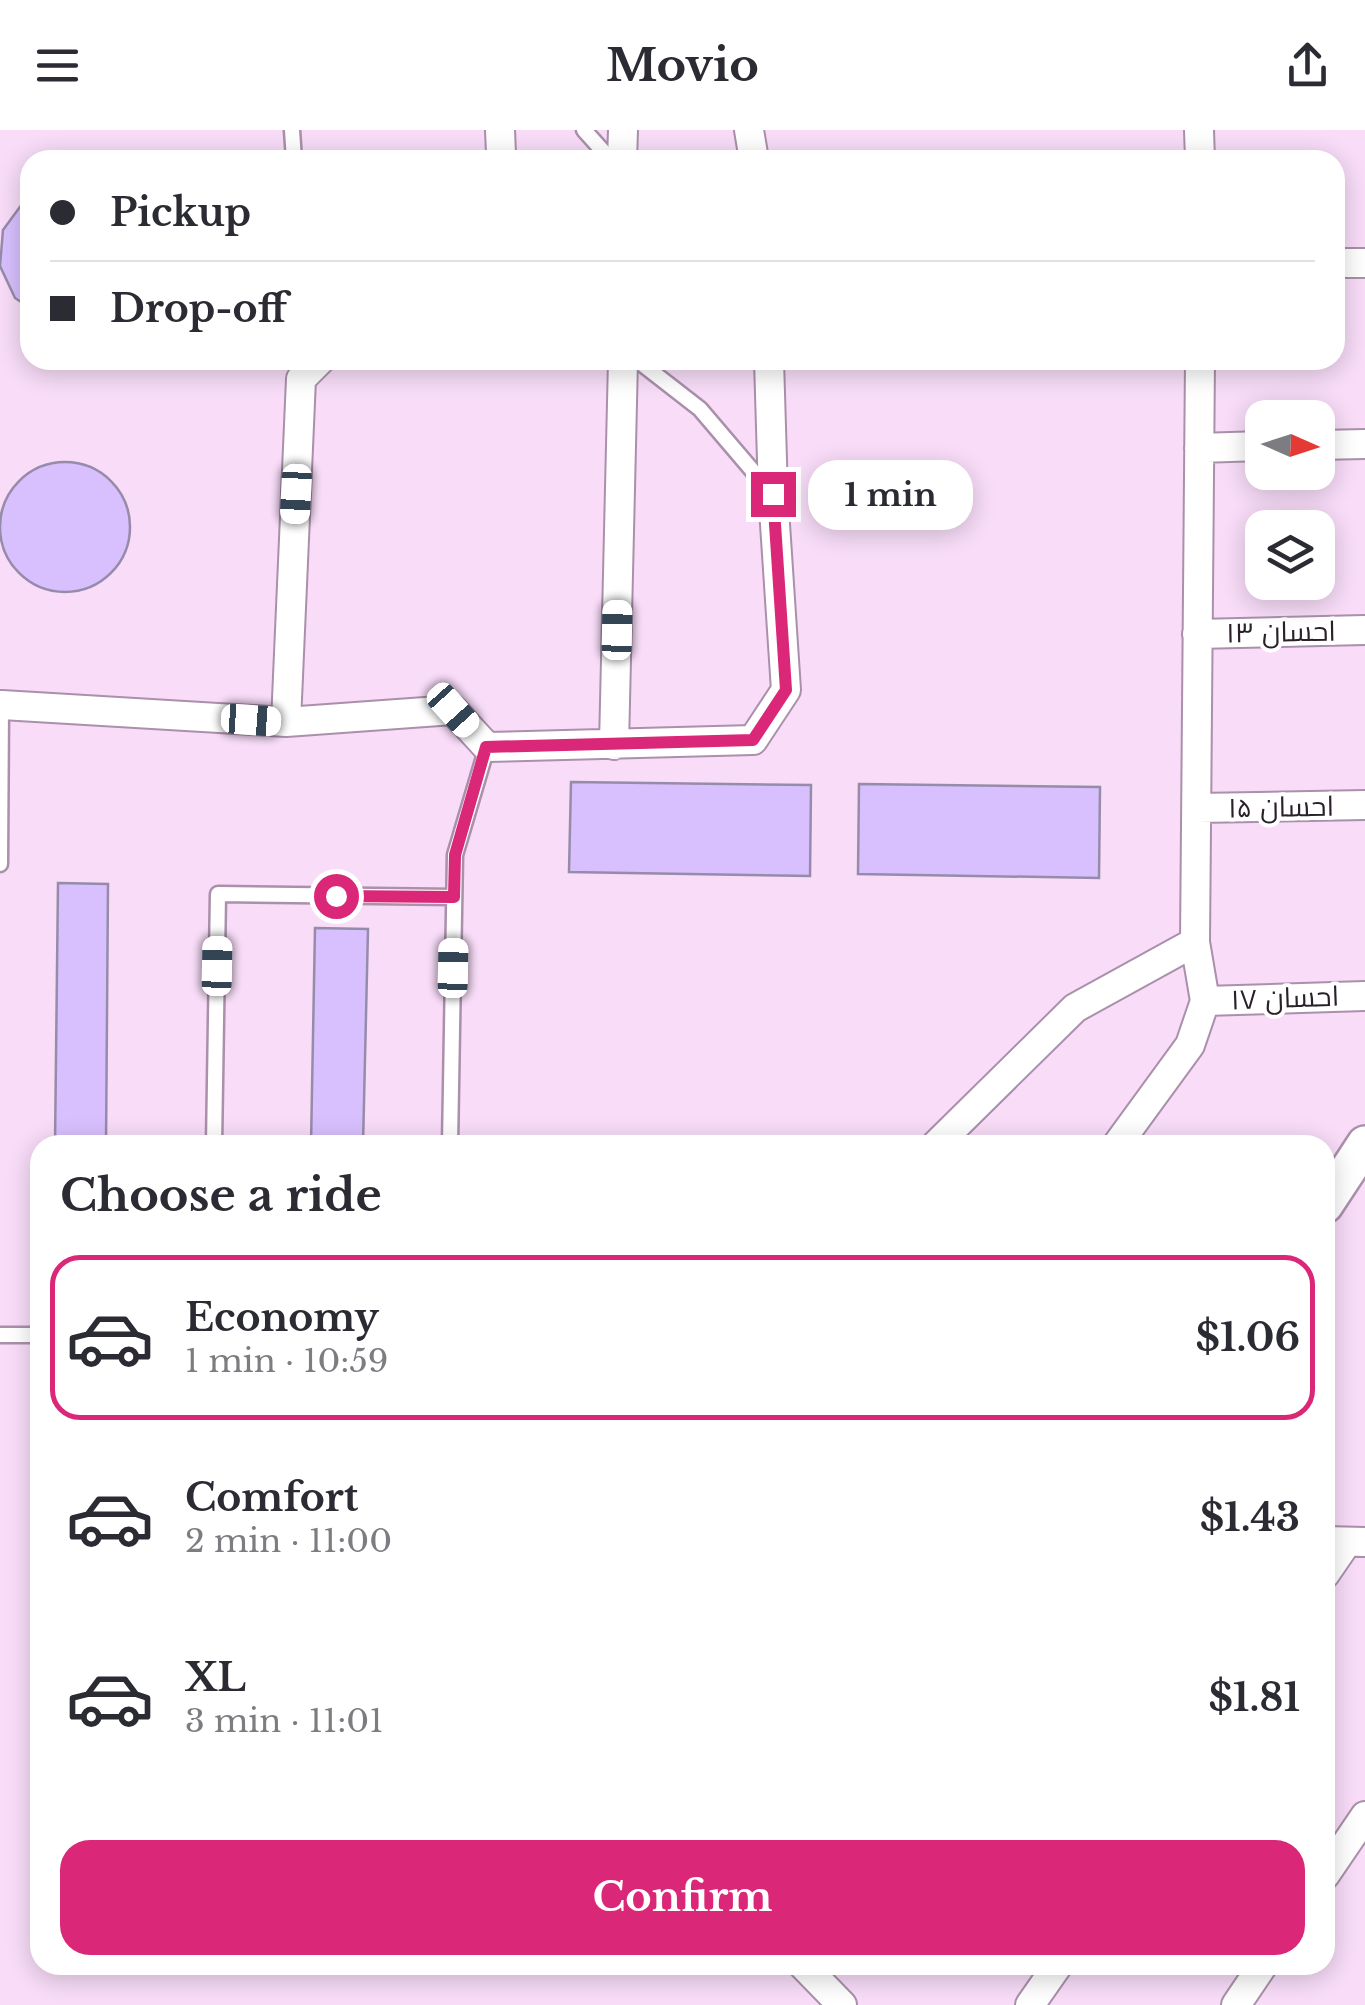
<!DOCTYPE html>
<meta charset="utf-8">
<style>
:root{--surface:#fff;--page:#f7f7f7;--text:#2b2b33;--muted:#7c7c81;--line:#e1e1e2;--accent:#db2777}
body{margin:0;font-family:"Libre Baskerville",Cairo,serif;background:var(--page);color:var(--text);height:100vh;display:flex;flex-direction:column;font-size:38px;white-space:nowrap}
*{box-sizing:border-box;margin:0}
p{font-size:32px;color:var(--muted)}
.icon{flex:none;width:55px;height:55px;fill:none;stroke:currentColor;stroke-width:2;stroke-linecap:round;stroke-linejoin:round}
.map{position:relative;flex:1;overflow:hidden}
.details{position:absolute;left:30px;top:1005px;width:1305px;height:840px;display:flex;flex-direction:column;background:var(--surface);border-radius:30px;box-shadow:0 5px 25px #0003}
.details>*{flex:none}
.top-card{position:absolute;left:20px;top:20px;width:1325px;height:220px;border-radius:30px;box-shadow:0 5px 25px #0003;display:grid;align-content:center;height:220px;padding:0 30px;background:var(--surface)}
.needle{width:65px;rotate:93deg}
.buttons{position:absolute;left:1245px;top:270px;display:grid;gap:20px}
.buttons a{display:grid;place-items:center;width:90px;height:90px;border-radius:20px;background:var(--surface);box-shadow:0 5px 25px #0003;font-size:50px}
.end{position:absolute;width:45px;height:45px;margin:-22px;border:12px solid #db2777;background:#fff;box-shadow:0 0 0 5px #fff}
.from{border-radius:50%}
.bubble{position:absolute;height:70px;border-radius:30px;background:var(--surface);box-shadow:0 5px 25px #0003;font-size:32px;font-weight:800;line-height:70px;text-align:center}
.car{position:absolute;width:30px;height:60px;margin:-30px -15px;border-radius:12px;box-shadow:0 0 8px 2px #0007;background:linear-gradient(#fff 24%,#345 0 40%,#fff 0 76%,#345 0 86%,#fff 0)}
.top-card b{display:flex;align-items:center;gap:35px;height:95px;font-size:38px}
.top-card b+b{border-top:2px solid var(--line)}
.top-card i{width:25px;height:25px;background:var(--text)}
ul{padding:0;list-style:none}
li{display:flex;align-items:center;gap:30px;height:165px;margin:0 20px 15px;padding:0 10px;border:5px solid transparent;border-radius:30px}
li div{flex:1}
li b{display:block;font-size:38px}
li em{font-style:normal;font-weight:800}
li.selected{border-color:var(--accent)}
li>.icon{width:90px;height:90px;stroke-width:1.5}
h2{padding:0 30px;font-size:45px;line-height:120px}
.primary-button{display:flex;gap:20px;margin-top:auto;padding:20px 30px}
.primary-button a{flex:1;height:115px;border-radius:30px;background:var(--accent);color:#fff;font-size:40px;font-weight:800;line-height:115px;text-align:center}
header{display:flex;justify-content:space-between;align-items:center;height:130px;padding:0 30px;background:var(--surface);font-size:45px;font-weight:800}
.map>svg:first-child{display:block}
.building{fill:#d8c0fe;stroke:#978baa;stroke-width:2.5}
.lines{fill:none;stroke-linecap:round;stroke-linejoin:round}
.service-casing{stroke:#aa90aa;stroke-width:19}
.minor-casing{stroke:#aa90aa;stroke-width:32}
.tertiary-casing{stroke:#aa90aa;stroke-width:40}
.service{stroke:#fff;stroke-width:14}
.minor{stroke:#fff;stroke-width:28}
.tertiary{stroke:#fff;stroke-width:35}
.route{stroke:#db2777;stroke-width:12}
.labels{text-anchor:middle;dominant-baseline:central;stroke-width:8;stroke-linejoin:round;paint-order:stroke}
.street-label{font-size:28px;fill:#2a202a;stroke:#fff}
</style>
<header><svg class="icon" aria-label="menu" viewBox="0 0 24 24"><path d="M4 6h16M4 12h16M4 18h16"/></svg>Movio<svg class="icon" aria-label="share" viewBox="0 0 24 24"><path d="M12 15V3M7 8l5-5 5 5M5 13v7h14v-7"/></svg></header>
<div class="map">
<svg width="1365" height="1875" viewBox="0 0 1365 1875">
<rect width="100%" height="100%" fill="#f8dcf8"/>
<path class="building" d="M30,68V178L15,168L0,136L3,100L25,70Z
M0 397a65 65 0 1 1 130 0a65 65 0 1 1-130 0Z
M571,652L811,655L810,746L569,742Z
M859,654L1100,657L1099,748L858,744Z
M58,753L108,754L106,1015H55Z
M315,798L368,799L363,1015H311Z"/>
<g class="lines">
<defs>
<path id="service" d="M292,0L294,30
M584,0L611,30
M637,230L700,279L769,360
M0,734L1,575
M214,1015L218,764L454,767
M450,1015L455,725L487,617
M0,1205H40"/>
<path id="minor" d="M749,0L754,30
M1199,0L1200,30
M497,30L501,24L500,0
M622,30L623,0
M1335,133H1365
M1318,315L1365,314
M1199,318L1262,316
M1197,504L1365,500
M2,575L286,592L453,580L487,617L753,610L786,560L773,364L769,230
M286,592L301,249L320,230
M614,615L623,230
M1197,678L1365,675
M1195,812L1205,871L1365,866
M936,1015L1075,878L1195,812L1200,230
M1117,1015L1190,915L1205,871
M1325,1411L1365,1412
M1325,1444L1347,1412
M1325,1745L1365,1686
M803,1835L842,1875
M1030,1875L1058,1835
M1236,1875L1263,1835"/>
<path id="tertiary" d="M1325,1075L1365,1014"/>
</defs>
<use href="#service" class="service-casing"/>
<use href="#minor" class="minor-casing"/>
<use href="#tertiary" class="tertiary-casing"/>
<use href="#service" class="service"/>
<use href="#minor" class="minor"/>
<use href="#tertiary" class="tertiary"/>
</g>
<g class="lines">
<path class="route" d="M336,766L454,767L455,725L486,617L753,610L786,560L773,364"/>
</g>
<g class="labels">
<g class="street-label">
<text transform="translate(1281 502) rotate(-1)">احسان ۱۳</text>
<text transform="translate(1281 677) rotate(-1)">احسان ۱۵</text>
<text transform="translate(1285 868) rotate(-2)">احسان ۱۷</text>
</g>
</g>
</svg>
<div class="buttons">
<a><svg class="needle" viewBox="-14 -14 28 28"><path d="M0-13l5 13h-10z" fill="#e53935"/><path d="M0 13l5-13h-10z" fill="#7c7c81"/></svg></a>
<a><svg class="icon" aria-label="layers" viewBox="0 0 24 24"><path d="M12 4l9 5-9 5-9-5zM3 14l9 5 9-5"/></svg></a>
</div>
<i class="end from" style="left:336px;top:766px"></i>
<i class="end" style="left:773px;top:364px"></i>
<div class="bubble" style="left:808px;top:330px;width:165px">1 min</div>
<i class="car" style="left:296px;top:364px;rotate:183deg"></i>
<i class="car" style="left:617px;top:500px;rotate:1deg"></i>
<i class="car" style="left:453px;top:580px;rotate:138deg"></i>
<i class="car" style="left:251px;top:590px;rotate:94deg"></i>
<i class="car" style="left:217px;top:836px;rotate:1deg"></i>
<i class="car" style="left:453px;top:838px;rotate:1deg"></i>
<div class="top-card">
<b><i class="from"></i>Pickup</b>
<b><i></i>Drop-off</b>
</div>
<section class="details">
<h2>Choose a ride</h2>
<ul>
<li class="selected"><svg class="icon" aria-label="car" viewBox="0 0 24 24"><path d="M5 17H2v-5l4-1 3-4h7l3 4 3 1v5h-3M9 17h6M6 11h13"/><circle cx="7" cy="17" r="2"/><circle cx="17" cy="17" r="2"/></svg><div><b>Economy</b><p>1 min · 10:59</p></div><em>$1.06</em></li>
<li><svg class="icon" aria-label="car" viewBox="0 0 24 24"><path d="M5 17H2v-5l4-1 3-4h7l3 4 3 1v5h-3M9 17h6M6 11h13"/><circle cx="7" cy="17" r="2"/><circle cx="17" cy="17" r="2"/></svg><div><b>Comfort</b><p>2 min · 11:00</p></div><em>$1.43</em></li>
<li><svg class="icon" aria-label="car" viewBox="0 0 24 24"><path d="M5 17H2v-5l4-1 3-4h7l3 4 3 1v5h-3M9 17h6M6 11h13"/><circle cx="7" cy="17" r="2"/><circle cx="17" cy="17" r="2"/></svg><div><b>XL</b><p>3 min · 11:01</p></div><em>$1.81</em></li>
</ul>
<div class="primary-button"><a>Confirm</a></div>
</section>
</div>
